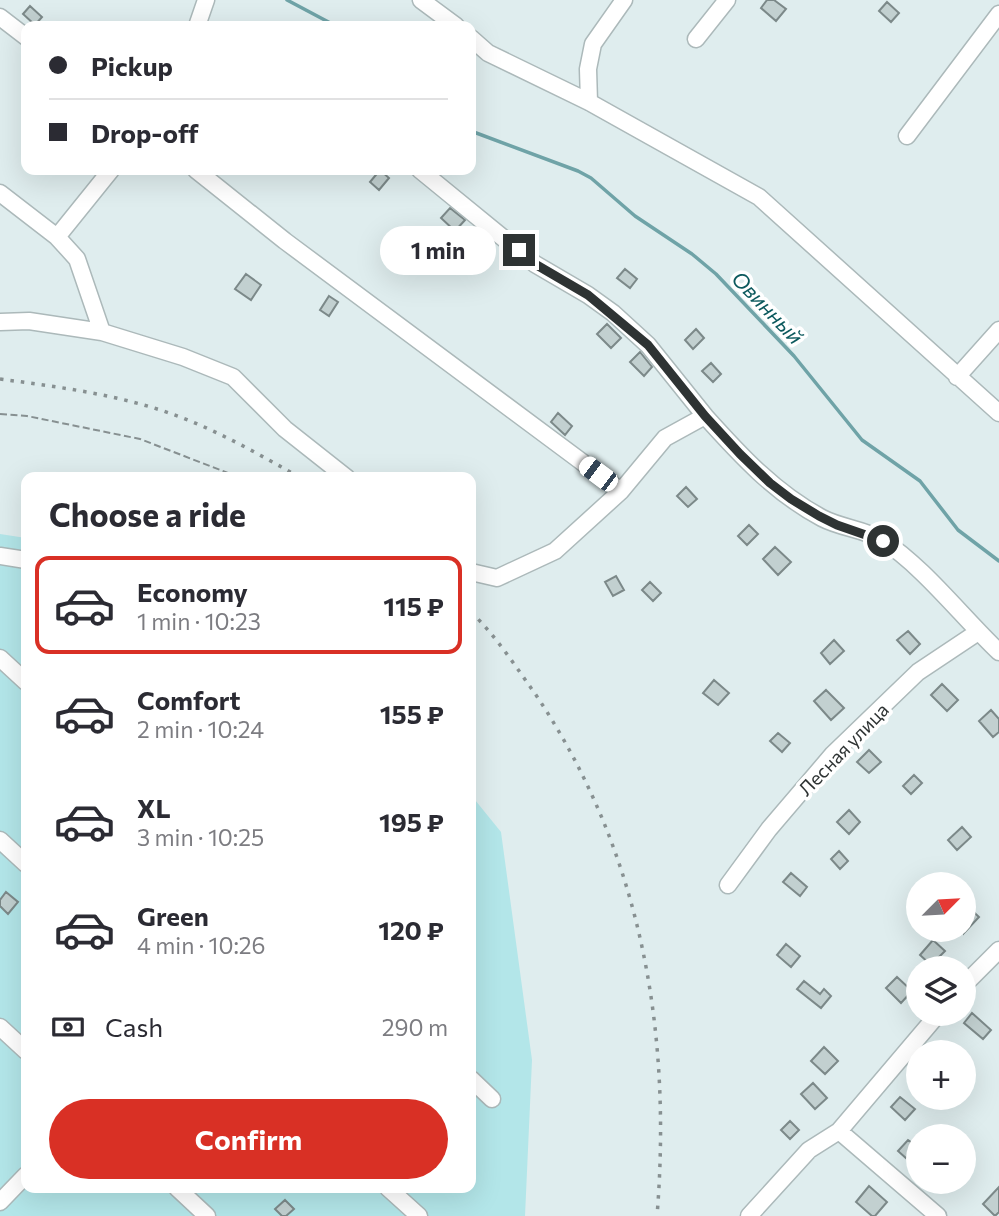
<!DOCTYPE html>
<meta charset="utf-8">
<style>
:root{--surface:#fff;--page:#f7f7f7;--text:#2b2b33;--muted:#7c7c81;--line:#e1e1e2;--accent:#d93025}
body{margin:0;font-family:Commissioner,sans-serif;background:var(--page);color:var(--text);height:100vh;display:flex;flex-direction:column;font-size:26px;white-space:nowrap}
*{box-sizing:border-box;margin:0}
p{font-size:23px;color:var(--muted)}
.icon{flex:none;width:38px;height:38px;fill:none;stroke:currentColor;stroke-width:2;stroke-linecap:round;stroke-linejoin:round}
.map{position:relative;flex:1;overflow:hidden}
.panel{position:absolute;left:21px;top:472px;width:455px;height:721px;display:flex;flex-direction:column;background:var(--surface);border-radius:14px;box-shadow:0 7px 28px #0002}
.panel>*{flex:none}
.guide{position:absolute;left:21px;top:21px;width:455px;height:154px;border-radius:14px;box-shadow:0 7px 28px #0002;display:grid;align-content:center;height:154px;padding:0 28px;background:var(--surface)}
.needle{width:46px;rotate:66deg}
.controls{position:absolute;left:906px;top:872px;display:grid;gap:14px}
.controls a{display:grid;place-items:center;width:70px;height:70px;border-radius:50%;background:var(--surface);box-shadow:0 7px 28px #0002;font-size:35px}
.end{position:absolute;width:32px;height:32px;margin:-16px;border:9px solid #2e3333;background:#fff;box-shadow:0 0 0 4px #fff}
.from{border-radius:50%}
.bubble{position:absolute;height:49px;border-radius:24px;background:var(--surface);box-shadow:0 7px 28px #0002;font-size:23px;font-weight:700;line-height:49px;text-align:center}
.car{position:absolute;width:21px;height:42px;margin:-21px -10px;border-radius:9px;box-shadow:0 0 5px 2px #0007;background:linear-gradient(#fff 24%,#345 0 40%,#fff 0 76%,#345 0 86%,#fff 0)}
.guide b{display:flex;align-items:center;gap:24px;height:66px;font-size:26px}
.guide b+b{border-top:2px solid var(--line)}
.guide i{width:18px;height:18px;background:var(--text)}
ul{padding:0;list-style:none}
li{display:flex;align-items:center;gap:21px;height:98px;margin:0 14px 10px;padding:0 14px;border:4px solid transparent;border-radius:14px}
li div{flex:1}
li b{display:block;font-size:26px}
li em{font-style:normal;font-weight:700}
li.selected{border-color:var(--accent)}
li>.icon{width:63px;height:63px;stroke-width:1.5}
h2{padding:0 28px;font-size:32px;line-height:84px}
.pay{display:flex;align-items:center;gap:18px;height:77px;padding:0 28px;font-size:26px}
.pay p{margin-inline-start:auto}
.primary-button{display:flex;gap:14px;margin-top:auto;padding:14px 28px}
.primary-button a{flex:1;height:80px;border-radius:42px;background:var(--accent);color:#fff;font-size:28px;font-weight:700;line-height:80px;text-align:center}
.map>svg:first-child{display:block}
.green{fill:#b3e6e9}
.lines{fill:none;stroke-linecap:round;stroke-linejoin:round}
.stream{stroke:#6fa3a7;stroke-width:3.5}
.building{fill:#c2d0d0;stroke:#7c8989;stroke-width:2}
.minor-casing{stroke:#acb9ba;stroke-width:19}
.path{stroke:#879091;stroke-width:2;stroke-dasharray:7 3.5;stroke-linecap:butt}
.minor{stroke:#fff;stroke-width:16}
.rail{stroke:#879091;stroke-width:3.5;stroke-dasharray:3.5 7;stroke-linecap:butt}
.route{stroke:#2e3333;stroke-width:9}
.labels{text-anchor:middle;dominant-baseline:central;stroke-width:7;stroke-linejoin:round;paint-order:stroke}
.street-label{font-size:19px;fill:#2e3333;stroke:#fff}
.water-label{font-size:21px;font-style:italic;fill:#0b595d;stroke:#fff}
</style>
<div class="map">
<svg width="999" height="1216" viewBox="0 0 999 1216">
<rect width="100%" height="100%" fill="#dfedee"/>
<path class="green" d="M0,534L26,538V1188H471V795L501,832L532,1060L525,1216H0Z"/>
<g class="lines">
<path class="stream" d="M287,0L336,26
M471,131L578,171L591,178L635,216L692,254L716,274L794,356L862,440L920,481L958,530L999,561"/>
</g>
<path class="building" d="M767,0H774L786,9L776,21L761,8Z
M887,2L899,13L891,22L879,11Z
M30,6L42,17L35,25L23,14Z
M380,170L389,178L379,190L370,182Z
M450,208L465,220L455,231L441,218Z
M625,269L637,279L630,288L617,278Z
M246,274L261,285L251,300L235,289Z
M329,296L338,302L329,316L320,310Z
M607,324L621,338L611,348L597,334Z
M696,329L704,338L693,349L685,340Z
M640,352L652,367L644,376L630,362Z
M711,363L721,374L713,382L702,371Z
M558,413L572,426L565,435L551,422Z
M686,487L697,499L688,507L677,496Z
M749,525L758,534L747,545L738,536Z
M775,547L791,562L778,575L763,559Z
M616,576L624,590L613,596L605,582Z
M650,582L661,593L653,601L642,590Z
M908,631L920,644L910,654L897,640Z
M834,640L844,651L830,664L821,653Z
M714,680L729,693L718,705L703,693Z
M942,684L958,700L947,711L931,695Z
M826,690L844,708L831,720L814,701Z
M991,710L999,719V732L993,737L979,721Z
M778,733L790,743L782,752L770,741Z
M869,750L881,762L869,773L857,762Z
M914,775L922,783L911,794L903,786Z
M849,810L860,822L849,834L837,822Z
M962,827L971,837L957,850L948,840Z
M839,851L848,861L840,869L831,859Z
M791,873L807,887L800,896L783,882Z
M6,892L18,902L8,914L0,906V900Z
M964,903L979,917L964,933Z
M933,940L945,951L931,965L920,955Z
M786,944L800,956L791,967L777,955Z
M897,977L912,991L901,1003L886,988Z
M804,981L820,994L824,989L831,996L821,1008L797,989Z
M972,1013L991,1030L983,1039L964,1023Z
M824,1047L838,1061L825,1074L811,1061Z
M813,1083L827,1098L815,1109L801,1094Z
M900,1097L915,1109L905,1120L891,1107Z
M790,1121L799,1130L790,1139L781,1130Z
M908,1140L918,1147L907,1159L898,1151Z
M869,1186L887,1202L875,1216H872L856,1202Z
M999,1187V1212L995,1216L983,1204Z
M285,1200L294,1209L286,1216H282L275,1209Z"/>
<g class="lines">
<defs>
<path id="minor" d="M421,0L456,26
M0,17L26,37
M197,26L206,0
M471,38L488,53L589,102L759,197L999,413
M696,39L727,0
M589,102L588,69L593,44L624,0
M907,136L999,14
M196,170L285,241L621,491
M420,170L535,264L588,295L613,313L648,345L705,416
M0,193L57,237L77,259L102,332
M57,237L111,170
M0,322L29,321L102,332L183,357L233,377L285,429L347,478
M957,377L999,330
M0,556L26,560
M471,572L497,578L555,551L621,491L665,438L705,416C740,455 775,493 822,518C841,528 864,529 882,540C923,566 963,618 999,652
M0,658L26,682
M0,840L26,864
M728,885L769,829L833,754L918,672L978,632
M964,985L999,950
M0,1027L26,1051
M471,1079L492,1099
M839,1131L938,1216
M177,1188L207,1216
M388,1188L419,1216
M0,1202L26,1175
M749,1216L809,1150L839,1131L939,1013"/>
</defs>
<use href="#minor" class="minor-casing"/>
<path class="path" d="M0,414L27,416L140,439L241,478"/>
<use href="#minor" class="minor"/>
<path class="rail" d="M0,379C58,387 116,394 172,414C217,430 260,455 301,478
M471,612C496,636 516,667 536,695C641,852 672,1030 657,1216"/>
</g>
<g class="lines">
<path class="route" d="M519,250L535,264L588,295L648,345L705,416L740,454L770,483L791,499L819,516L837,525L883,541"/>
</g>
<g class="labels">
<g class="street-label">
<text transform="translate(843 749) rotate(-46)">Лесная улица</text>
</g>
<g class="water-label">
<text transform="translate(768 307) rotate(46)">Овинный</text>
</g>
</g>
</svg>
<div class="controls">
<a><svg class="needle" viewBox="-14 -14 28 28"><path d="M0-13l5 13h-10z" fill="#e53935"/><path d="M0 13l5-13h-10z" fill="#7c7c81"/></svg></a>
<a><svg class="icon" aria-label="layers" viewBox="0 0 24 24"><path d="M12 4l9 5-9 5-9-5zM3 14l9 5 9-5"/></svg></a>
<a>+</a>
<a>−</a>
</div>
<i class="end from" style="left:883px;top:541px"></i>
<i class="end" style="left:519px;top:250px"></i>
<div class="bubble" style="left:380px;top:226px;width:116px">1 min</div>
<i class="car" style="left:598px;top:474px;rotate:307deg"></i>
<div class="guide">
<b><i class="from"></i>Pickup</b>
<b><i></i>Drop-off</b>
</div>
<section class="panel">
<h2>Choose a ride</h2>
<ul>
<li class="selected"><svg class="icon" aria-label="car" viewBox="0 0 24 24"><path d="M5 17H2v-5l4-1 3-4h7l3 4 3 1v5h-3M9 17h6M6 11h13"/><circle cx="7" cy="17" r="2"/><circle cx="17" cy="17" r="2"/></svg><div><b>Economy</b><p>1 min · 10:23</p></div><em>115 ₽</em></li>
<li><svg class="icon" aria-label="car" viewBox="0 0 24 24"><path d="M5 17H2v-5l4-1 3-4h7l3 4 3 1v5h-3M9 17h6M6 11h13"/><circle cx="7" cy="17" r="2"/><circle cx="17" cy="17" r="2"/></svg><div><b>Comfort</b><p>2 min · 10:24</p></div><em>155 ₽</em></li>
<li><svg class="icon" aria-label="car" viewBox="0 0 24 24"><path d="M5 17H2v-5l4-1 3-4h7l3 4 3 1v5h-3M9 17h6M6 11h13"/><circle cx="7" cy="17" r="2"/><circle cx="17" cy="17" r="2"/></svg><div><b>XL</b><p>3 min · 10:25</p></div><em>195 ₽</em></li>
<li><svg class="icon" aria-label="car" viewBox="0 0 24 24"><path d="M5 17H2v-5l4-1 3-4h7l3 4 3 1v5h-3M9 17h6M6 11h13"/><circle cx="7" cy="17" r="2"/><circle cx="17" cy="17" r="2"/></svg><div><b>Green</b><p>4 min · 10:26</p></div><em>120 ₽</em></li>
</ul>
<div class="pay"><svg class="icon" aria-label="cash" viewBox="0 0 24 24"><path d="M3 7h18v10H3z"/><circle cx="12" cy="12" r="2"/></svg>Cash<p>290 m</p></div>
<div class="primary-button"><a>Confirm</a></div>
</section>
</div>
